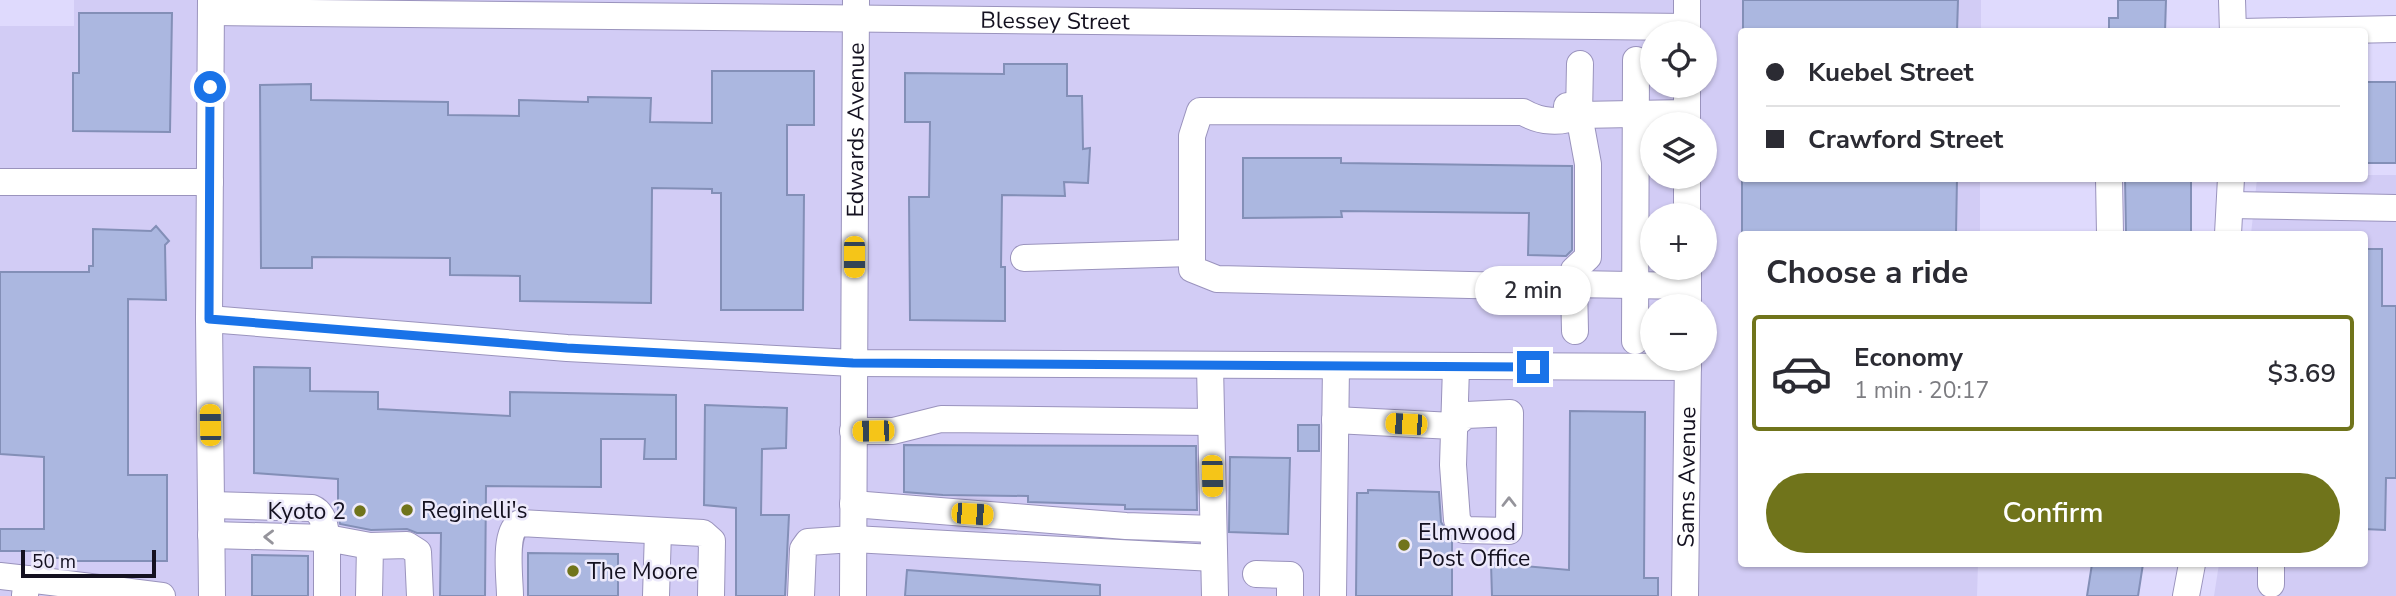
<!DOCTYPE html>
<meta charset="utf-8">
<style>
:root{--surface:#fff;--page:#f2f2f3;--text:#2b2b33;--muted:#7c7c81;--line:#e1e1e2;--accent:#70741b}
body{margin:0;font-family:"Nunito Sans",sans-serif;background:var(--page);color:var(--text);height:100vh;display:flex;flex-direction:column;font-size:26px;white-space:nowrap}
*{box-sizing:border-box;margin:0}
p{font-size:23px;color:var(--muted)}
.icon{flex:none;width:38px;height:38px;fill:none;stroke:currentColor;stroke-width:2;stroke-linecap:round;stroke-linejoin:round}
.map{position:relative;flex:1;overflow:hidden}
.details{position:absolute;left:1738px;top:231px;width:630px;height:336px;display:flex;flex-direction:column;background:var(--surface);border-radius:7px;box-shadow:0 2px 5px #0004}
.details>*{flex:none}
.top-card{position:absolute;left:1738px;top:28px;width:630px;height:154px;border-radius:7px;box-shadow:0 2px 5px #0004;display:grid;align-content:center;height:154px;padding:0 28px;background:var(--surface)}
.tools{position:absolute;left:1640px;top:21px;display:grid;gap:14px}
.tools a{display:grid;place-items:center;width:77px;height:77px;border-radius:50%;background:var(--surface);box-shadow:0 2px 5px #0004;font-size:35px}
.scale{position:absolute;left:21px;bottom:18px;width:135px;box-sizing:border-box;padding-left:7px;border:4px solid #141120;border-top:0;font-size:19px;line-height:24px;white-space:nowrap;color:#141120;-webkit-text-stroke:5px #ece9fb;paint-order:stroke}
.end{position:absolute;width:32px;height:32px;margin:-16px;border:9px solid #1a73e8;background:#fff;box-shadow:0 0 0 4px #fff}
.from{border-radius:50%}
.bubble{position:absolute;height:49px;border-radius:24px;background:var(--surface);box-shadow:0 2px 5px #0004;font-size:23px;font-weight:600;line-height:49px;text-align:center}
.car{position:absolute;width:21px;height:42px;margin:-21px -10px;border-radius:9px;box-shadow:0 0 5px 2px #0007;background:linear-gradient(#f5c518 24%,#345 0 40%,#f5c518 0 76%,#345 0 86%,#f5c518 0)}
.top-card b{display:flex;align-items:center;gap:24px;height:66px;font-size:26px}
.top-card b+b{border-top:2px solid var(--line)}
.top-card i{width:18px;height:18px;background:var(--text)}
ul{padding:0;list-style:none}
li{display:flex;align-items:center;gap:21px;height:116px;margin:0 14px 10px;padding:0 14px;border:4px solid var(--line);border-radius:7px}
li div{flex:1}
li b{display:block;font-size:26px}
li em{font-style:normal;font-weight:600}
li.current{border-color:var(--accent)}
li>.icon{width:63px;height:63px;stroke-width:1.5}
h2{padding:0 28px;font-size:32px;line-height:84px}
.primary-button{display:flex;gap:14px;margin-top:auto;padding:14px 28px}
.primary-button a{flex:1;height:80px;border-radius:42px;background:var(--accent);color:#fff;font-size:28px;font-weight:600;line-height:80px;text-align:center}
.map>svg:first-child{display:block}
.built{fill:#d2ccf5;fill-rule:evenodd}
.building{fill:#abb7e0;stroke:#838fb7;stroke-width:2}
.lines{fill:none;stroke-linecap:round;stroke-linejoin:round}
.minor-casing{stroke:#9a93bd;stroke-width:28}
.minor{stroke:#fff;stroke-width:26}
.oneway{stroke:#95949b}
.route{stroke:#1a73e8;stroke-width:9}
.poi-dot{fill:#70741b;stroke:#ece9fb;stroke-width:2.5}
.labels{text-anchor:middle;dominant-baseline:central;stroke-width:5;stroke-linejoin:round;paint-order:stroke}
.street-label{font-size:23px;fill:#141120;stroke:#ece9fb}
.poi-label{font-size:23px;fill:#141120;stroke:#ece9fb;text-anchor:start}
</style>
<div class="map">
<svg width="2396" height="596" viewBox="0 0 2396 596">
<rect width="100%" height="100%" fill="#dfdafd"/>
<path class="built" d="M74,0H1981V31L1741,32V178L1980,179V234H1741V564H1978L1977,596H0V26H74ZM1652,33H1704V86H1652ZM1652,124H1704V177H1652ZM1652,215H1704V268H1652ZM1652,306H1704V359H1652Z
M2364,175H2396V596H2214L2219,564H2364V234H2251L2257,179L2364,178Z"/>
<path class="building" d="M1743,0H1958L1957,32H1743Z
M2118,0H2166L2165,32H2109V18H2118Z
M79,13H172L170,132L73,131V73H79Z
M1004,64H1067V96H1082L1083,149L1090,148L1088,183L1064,182L1065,196L1002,195L1001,267H1005V321L910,320L909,197H929L930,122H905V73L1004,74Z
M712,71H814V125H787V195H804L803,310H721V193H712V189L652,188L651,303L520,301V276L450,275V258L312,257V268H261L260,85L311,84V100L448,102V115L519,116V100L588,102V97L651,98L650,122L712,123Z
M2364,82H2396V163H2364Z
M1243,158H1341V163L1572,166V250L1566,256L1528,255L1529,213L1341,211L1342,217L1243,218Z
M1742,178H1957L1956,234H1742Z
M2125,178H2191V234H2126Z
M156,226L169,241L165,245L166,300L128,299V475H167V561H62V558H44V551H0V529H44V457L0,454V272H89V266H93V229L151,231Z
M2364,249H2382V306H2396V478H2386L2385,530L2364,529Z
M254,367L310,368V391L378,392V409L510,416V392L676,395V459H644L645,439H601V487L486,486L485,596H440L441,533H417L407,529L371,530L340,524L338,514V479L254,473Z
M705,405L787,408L786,448L762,449L761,515H789L785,596H736V508L704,505Z
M1570,411L1645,412L1644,578H1658V596H1492L1491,563L1569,570Z
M1298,425H1319V451H1298Z
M904,445L1196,446L1197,510L1125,509V505L1028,502V496L943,495L904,492Z
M1230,457L1290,458L1288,534L1229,532Z
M1368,490L1439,492L1441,522L1452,540V596H1356L1357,493H1368Z
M528,553L618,554V596H528Z
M252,555L308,556V596H252Z
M2092,564H2143L2138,596H2087Z
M907,570L1100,585V596H905Z"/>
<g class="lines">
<defs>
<g id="minor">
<path d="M211,0L209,319L212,596"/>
<path d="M1687,0V33"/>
<path d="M2232,0L2233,32"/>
<path id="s1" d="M211,12L1687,27"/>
<path d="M2241,32L2396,29"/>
<path d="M1580,64L1579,115L1687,113"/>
<path d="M1567,106L1579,115L1588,164V257L1574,270V284"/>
<path d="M1687,124V86"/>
<path d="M1687,177V215"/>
<path d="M2109,178L2110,234"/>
<path d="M0,182H210"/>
<path d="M2230,205L2396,208"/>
<path d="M2228,234L2231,178"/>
<path d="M1024,258L1192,253"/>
<path d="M1688,268V306"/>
<path d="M1511,286L1217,279L1192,269V136L1200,111L1523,112C1540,122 1561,124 1579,115"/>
<path d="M209,319L567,348L853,363L1688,367"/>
<path d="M1575,331L1574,284L1688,286"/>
<path d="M1635,341L1636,60"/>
<path d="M1210,366L1215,596"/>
<path d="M1335,420L1453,426L1466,415L1510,413L1509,531L1464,530L1457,520L1453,465L1456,367"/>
<path d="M853,431H893L941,419L1211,422"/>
<path d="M853,504L1126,526L1213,529"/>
<path d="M211,535L327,538C324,525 324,513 312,508L211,505"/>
<path d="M1256,574L1290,575V596"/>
<path d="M0,576L27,579L25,595"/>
<path d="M27,579L162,596"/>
<path d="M2271,584V564"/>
<path d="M327,596V538L370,546"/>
<path d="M369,596L370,546L407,545L418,552L420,596"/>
<path d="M510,596C510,579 503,531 520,523L703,533L712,541L711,596"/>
<path d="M656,596L658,531"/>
<path d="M801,596L803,549L808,542L853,539L1214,558"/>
<path id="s2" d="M853,596L856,0"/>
<path d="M1333,596L1336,366"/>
<path id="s3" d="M1685,596L1688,359"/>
<path d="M2186,596L2192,564"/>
</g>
</defs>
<use href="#minor" class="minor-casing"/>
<use href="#minor" class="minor"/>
</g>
<defs><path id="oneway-chevron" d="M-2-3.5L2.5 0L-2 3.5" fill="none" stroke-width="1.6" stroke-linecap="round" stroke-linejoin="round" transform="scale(1.75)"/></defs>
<g class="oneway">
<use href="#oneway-chevron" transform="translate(1509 502) rotate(-90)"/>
<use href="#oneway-chevron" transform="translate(269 537) rotate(-179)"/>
</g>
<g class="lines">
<path class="route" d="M210,87L209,319L567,348L853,363L1533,367"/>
</g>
<g class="poi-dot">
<circle cx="407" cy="510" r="7"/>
<circle cx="360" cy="511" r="7"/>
<circle cx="1404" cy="545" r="7"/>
<circle cx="573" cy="571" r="7"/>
</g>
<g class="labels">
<g class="street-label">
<text stroke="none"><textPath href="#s1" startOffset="844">Blessey Street</textPath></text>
<text stroke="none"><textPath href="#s2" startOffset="466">Edwards Avenue</textPath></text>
<text stroke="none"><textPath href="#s3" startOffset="119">Sams Avenue</textPath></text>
</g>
<g class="poi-label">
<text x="421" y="510">Reginelli's</text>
<text x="346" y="511" text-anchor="end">Kyoto 2</text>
<text x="1418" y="532">Elmwood<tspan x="1418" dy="26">Post Office</tspan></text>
<text x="587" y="571">The Moore</text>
</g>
</g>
</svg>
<div class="tools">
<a><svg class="icon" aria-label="locate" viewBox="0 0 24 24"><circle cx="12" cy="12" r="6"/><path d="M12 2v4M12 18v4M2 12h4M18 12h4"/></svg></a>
<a><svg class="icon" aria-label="layers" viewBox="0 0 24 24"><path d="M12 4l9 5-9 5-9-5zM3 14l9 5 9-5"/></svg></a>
<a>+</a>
<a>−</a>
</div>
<div class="scale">50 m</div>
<i class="end from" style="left:210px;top:87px"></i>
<i class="end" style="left:1533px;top:367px"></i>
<div class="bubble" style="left:1475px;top:266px;width:116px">2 min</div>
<i class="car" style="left:854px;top:257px;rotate:180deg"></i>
<i class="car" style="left:1406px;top:424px;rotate:273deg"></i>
<i class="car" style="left:210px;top:425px;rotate:359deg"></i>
<i class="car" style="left:873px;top:431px;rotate:269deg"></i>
<i class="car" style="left:1212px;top:476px;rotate:179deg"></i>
<i class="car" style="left:972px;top:514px;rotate:94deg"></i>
<div class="top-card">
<b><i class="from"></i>Kuebel Street</b>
<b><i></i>Crawford Street</b>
</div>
<section class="details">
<h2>Choose a ride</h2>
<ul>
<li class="current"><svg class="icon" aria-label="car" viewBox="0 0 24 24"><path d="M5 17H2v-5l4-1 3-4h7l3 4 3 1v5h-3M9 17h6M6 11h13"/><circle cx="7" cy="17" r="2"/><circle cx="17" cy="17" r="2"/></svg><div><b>Economy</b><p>1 min · 20:17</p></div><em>$3.69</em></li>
</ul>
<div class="primary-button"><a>Confirm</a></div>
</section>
</div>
